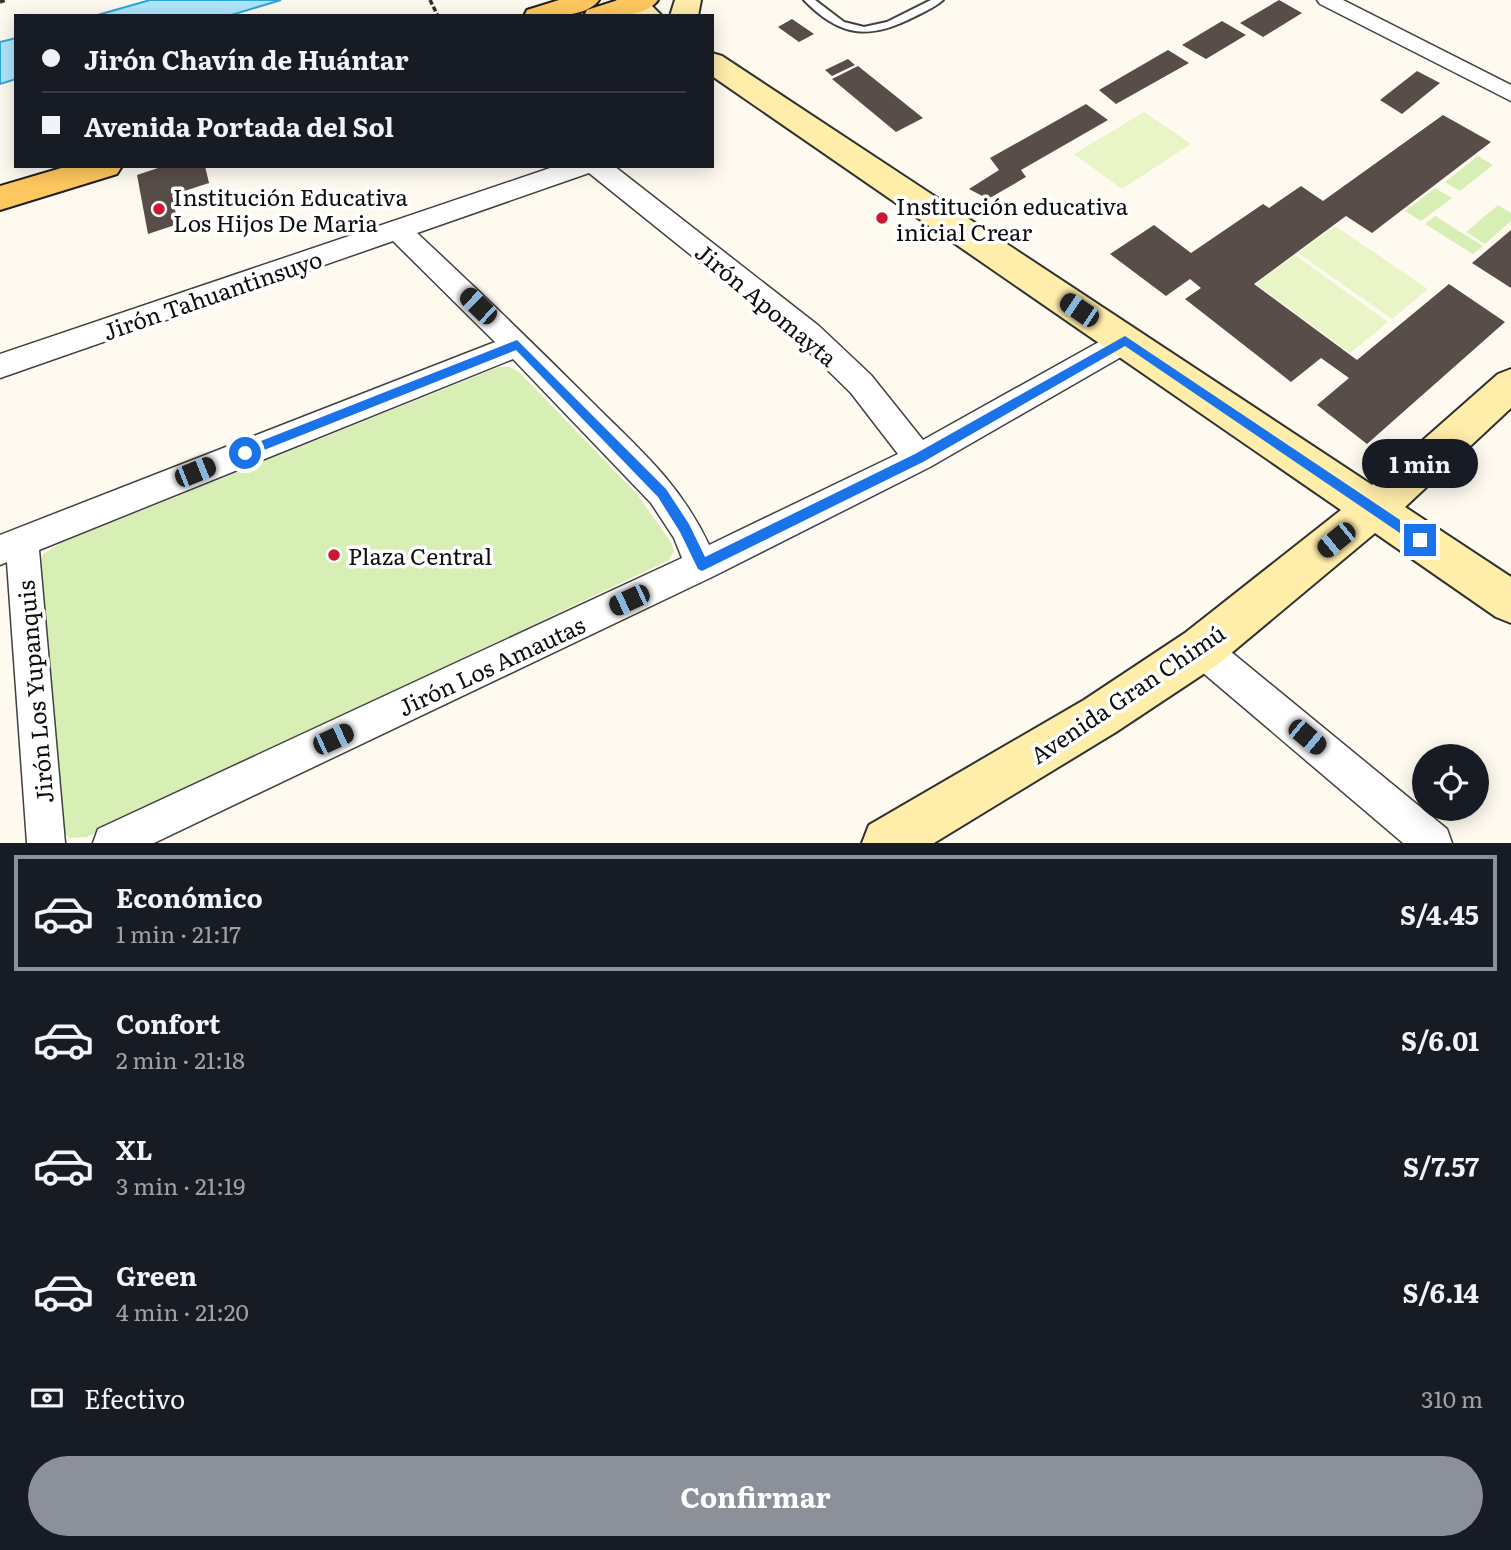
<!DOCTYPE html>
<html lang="es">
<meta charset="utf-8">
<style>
:root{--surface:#171b24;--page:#242831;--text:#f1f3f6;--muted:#9ea1a6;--line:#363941;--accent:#8c9099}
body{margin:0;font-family:Literata,serif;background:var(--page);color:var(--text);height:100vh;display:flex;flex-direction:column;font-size:26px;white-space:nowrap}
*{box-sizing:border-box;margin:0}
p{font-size:23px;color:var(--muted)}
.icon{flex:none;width:38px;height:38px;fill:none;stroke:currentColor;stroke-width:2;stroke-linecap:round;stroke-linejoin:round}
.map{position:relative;height:843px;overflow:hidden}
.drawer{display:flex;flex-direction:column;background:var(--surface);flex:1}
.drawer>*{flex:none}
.guide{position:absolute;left:14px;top:14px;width:700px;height:154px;border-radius:0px;box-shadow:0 4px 18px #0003;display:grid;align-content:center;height:154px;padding:0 28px;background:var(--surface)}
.buttons{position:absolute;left:1412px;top:744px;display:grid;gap:14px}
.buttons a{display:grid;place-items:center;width:77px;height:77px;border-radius:50%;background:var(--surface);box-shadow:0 4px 18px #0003;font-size:35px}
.end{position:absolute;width:32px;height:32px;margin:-16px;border:9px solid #1a73e8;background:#fff;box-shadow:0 0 0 4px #fff}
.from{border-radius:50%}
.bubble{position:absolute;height:49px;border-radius:24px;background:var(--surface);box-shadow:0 4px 18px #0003;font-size:23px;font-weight:700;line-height:49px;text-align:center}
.car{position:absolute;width:21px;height:42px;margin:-21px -10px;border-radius:9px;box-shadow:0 0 5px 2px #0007;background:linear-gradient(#222 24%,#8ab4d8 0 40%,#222 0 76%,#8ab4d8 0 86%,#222 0)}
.guide b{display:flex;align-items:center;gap:24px;height:66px;font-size:26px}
.guide b+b{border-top:2px solid var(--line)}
.guide i{width:18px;height:18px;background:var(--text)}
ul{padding:12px 0 0;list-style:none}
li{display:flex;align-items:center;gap:21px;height:116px;margin:0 14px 10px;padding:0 14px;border:4px solid transparent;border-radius:0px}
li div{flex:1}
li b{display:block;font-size:26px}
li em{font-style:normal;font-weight:700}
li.selected{border-color:var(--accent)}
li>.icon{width:63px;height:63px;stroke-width:1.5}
.pay{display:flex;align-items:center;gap:18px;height:77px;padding:0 28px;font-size:26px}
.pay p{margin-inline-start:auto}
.cta{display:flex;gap:14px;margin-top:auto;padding:14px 28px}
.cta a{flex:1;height:80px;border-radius:42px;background:var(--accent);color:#fff;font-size:28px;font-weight:700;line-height:80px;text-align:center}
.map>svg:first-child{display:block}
.green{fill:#d7eeb4}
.pitch{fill:#e9f4c7}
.water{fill:#ade6fc;stroke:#2da6db;stroke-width:2}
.building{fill:#584d49}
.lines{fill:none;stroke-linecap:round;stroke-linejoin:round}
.lane-casing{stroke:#414141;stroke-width:4}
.street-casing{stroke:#414141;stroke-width:3}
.secondary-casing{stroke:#303030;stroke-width:4}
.primary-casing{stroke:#1f1f1f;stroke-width:4}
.path{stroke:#303030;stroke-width:3.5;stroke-dasharray:5 2.5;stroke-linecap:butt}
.lane{fill:#fff;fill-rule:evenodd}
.street{fill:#fff;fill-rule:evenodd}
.secondary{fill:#ffedaa;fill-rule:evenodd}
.primary{fill:#ffc85f;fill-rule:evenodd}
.route{fill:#1a73e8}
.poi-dot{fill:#cc1832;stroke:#fff;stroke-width:2.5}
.labels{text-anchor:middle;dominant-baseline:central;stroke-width:7;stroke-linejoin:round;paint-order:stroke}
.poi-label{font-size:23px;fill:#0e0e0e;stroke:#fff;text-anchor:start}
.street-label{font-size:23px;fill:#0e0e0e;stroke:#fff}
</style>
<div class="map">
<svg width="1511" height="843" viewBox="0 0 1511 843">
<rect width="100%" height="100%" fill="#fffaef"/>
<path class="green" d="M1478,156L1493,165L1460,191L1445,182Z
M1435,188L1452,198L1421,221L1405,211Z
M1498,205L1511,213V221L1485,244L1466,232Z
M1435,216L1483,246L1473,254L1425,224Z
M499,367H510L519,372L637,494L672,544L674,551L669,560L87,837L69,838L60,826L38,569L43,554L61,543Z"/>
<path class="pitch" d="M1144,112L1191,144L1122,189L1074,154Z
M1335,226L1428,289L1392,319L1298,253Z
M1295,255L1388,322L1350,353L1256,284Z"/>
<path class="water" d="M150,0H281L228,16H94Z
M16,38V79L0,84V42Z"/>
<path class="building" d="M1279,0L1302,13L1263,37L1240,23Z
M792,19L814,34L799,42L778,27Z
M1222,21L1246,35L1206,59L1182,45Z
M1168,50L1189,63L1116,104L1099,90Z
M848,59L855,65L832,76L825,70Z
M858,66L923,118L896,132L832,79Z
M1417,71L1440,83L1402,114L1380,100Z
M1086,104L1108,120L1021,170L1026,177L988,199L969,189L999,170L990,158Z
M1443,115L1491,142L1372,233L1346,216L1254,284L1357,360L1449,284L1505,322L1367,444L1317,405L1349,378L1321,358L1291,382L1185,299L1201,288L1190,279L1166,296L1110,254L1154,225L1191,253L1263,204L1269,208L1301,186L1323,201Z
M164,166H205L209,183L172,195L178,224L148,234L137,175Z
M1511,230V288L1472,263Z"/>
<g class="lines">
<defs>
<path id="lane" d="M804,0H815L844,22L864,27L887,22L931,0H943C935,7 924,12 914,17C869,40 840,37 804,0Z"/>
<path id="street" d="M1317,0H1343L1511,85V101L1320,4Z
M556,166H614L819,326L871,375L923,440L1115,333L1125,330L1135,333L1139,341L1135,349L930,467L714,576L154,843H93L98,829L682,558L674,538L651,503L513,359L39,550L65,843H27L7,562L0,565V535L495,342L393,241L0,378V354ZM589,173L799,342L851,393L898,454L709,545C680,483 639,449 591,401C534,344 476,288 417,233Z
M1201,632L1213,637L1447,829L1452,843H1403L1189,661L1184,649L1189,637Z"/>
<path id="secondary" d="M616,0H646L662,16H632Z
M675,0H701L698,16H670Z
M712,53L722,56L1372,485L1498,374L1511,369V408L1405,507L1511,577V623L1496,617L1375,533L1217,665L1116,732L934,843H862L869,825L1084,700L1185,633L1341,510L712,76Z"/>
<path id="primary" d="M559,0H599C586,19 544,16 524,16L527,10Z
M618,0H658C645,19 604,16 584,16L587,10Z
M68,166H122L117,174L0,210V186Z"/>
</defs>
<use href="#lane" class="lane-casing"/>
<use href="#street" class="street-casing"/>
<use href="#secondary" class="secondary-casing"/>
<use href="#primary" class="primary-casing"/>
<path class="path" d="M430,0L438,16
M0,2L6,0"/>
<use href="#lane" class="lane"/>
<use href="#street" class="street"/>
<use href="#secondary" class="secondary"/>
<use href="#primary" class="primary"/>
</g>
<path class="route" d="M1125,336L1424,536V544H1416L1125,346L923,462L702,571L698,569L680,532L658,497L516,350L249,456H241L239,453L241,449L517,340L666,489L689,524L705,557L915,454Z"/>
<g class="poi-dot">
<circle cx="159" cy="209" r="7"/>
<circle cx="882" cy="218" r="7"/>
<circle cx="334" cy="555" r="7"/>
</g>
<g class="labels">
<g class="poi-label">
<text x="173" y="196">Institución Educativa<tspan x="173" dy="26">Los Hijos De Maria</tspan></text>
<text x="896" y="205">Institución educativa<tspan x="896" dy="26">inicial Crear</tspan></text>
<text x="348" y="555">Plaza Central</text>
</g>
<g class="street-label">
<text transform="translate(212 294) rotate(-19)">Jirón Tahuantinsuyo</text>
<text transform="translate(767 304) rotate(40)">Jirón Apomayta</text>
<text transform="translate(491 665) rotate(-25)">Jirón Los Amautas</text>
<text transform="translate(34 692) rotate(-95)">Jirón Los Yupanquis</text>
<text transform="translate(1127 693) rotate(-34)">Avenida Gran Chimú</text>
</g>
</g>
</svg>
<div class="buttons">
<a><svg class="icon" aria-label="locate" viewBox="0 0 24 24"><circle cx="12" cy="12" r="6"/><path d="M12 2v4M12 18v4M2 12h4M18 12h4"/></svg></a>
</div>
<i class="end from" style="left:245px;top:453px"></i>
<i class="end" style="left:1420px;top:540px"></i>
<div class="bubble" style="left:1362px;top:439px;width:116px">1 min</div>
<i class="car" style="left:478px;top:306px;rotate:314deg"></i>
<i class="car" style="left:1079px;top:310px;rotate:304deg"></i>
<i class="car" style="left:195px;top:472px;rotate:68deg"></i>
<i class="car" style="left:1336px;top:540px;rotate:231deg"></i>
<i class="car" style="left:629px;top:600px;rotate:245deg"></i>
<i class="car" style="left:1307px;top:737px;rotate:130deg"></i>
<i class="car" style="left:333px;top:739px;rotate:65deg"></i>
<div class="guide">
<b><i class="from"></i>Jirón Chavín de Huántar</b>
<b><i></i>Avenida Portada del Sol</b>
</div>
</div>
<section class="drawer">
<ul>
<li class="selected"><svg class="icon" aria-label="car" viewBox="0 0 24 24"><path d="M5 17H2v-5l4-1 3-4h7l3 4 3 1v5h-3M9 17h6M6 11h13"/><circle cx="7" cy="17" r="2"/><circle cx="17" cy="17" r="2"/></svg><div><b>Económico</b><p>1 min · 21:17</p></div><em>S/4.45</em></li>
<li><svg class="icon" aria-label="car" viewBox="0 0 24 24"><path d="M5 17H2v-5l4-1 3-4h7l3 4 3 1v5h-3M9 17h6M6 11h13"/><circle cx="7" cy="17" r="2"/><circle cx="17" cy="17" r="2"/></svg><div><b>Confort</b><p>2 min · 21:18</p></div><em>S/6.01</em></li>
<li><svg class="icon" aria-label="car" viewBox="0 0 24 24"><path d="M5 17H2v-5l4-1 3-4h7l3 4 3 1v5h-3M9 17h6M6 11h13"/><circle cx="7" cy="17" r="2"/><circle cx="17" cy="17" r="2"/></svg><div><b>XL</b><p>3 min · 21:19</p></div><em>S/7.57</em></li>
<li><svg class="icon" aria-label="car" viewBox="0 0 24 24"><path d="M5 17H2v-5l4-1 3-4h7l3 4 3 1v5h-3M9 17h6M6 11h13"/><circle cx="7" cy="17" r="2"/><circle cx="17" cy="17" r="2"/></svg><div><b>Green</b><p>4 min · 21:20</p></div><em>S/6.14</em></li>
</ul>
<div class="pay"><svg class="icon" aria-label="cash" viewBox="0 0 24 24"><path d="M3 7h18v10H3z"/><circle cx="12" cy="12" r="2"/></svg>Efectivo<p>310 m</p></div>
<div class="cta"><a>Confirmar</a></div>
</section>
